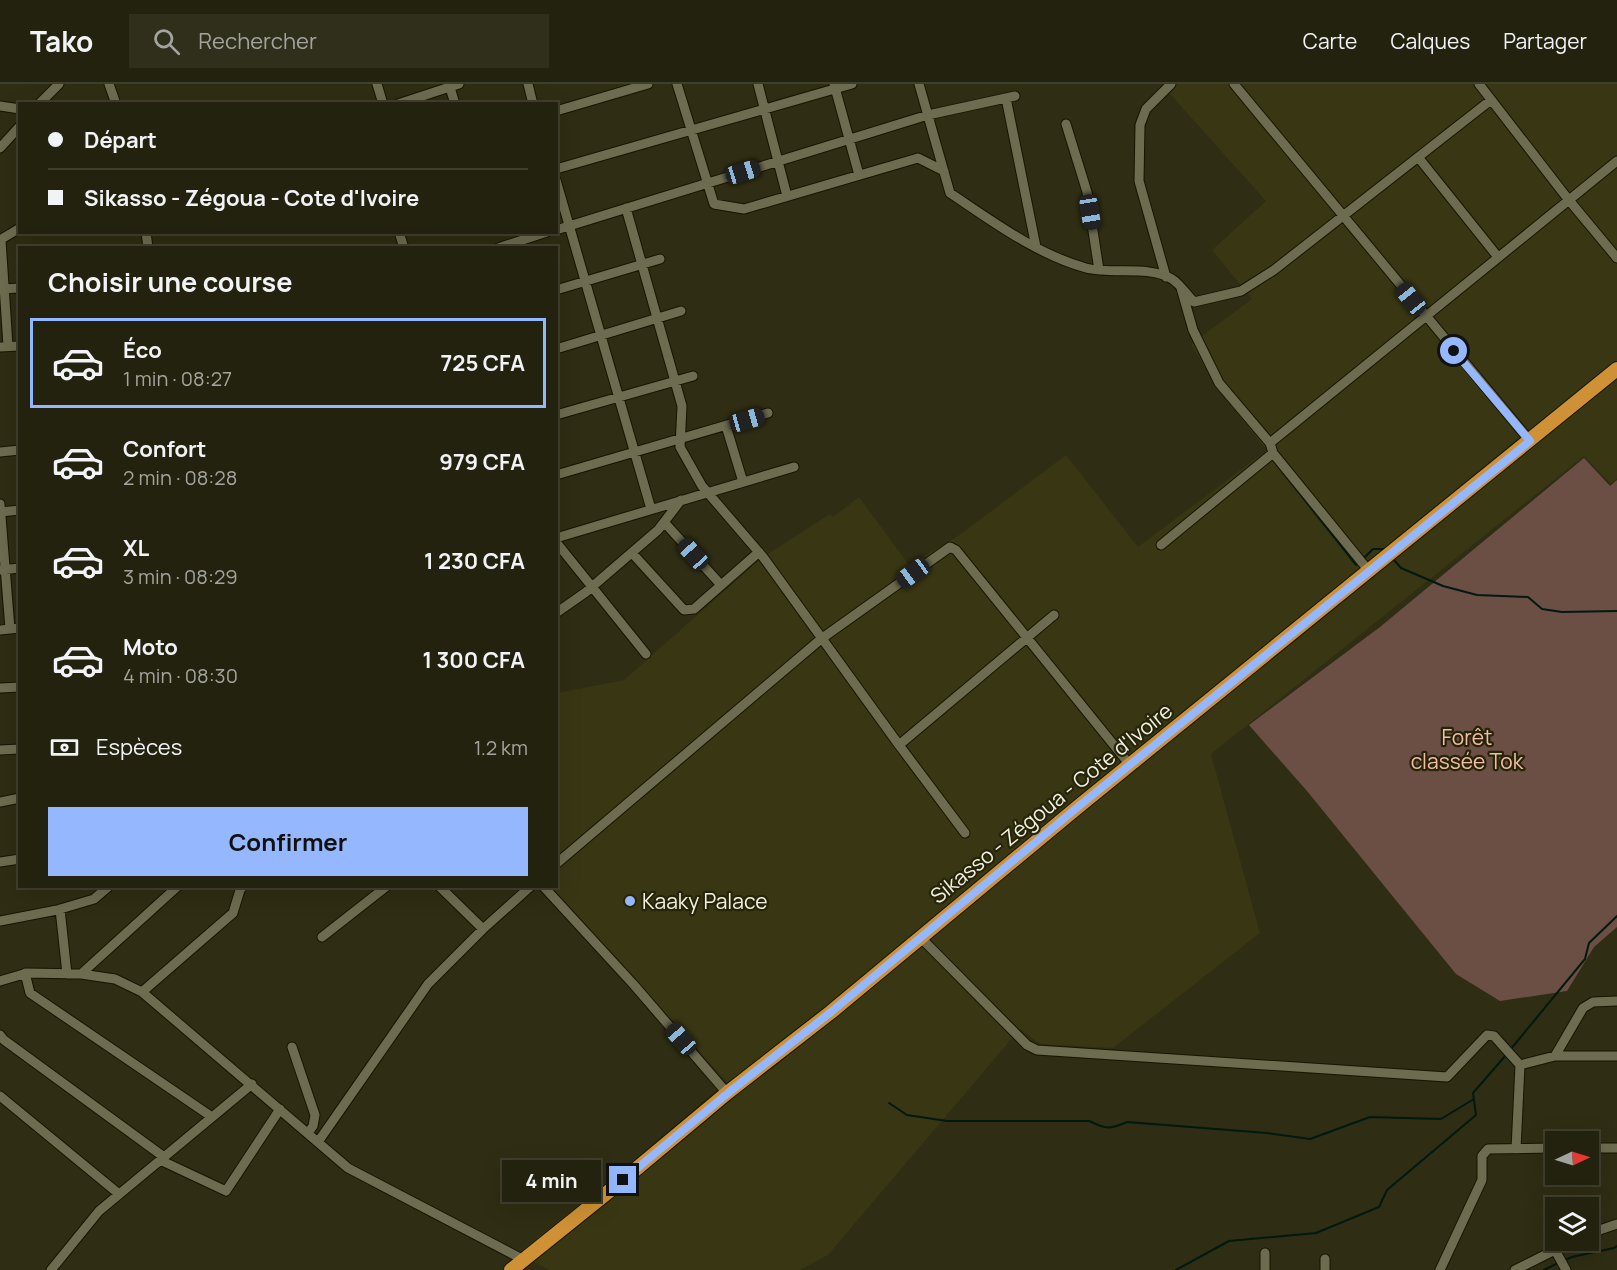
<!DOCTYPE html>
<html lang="fr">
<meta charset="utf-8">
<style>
:root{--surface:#23220e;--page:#2f2f1c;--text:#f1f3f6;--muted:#a3a49e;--line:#403f2e;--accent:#94b7fd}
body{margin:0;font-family:Manrope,sans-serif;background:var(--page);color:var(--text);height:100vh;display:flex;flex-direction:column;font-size:22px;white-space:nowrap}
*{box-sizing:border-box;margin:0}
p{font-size:20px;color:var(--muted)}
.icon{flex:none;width:33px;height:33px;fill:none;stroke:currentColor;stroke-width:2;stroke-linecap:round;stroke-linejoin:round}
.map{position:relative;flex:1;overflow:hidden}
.sheet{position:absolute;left:18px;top:162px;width:540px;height:642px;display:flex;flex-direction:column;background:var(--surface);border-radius:0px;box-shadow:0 6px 24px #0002,0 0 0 2px var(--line)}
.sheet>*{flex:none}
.hud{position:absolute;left:18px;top:18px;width:540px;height:132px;border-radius:0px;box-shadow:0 6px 24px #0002,0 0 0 2px var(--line);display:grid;align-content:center;height:132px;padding:0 30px;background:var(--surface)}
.needle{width:39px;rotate:86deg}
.fabs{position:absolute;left:1545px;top:1047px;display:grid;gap:12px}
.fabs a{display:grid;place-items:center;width:54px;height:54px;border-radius:0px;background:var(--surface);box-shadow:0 6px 24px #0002,0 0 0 2px var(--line);font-size:30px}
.end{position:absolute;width:27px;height:27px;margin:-14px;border:8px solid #94b7fd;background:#111;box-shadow:0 0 0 3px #111}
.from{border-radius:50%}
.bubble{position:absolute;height:42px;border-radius:0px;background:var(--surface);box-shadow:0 6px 24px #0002,0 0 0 2px var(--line);font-size:20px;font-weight:700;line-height:42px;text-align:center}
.car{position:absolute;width:18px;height:36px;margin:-18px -9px;border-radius:8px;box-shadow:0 0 4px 2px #0007;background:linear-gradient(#222 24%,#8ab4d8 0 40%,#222 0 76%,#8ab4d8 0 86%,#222 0)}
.hud b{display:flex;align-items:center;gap:21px;height:57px;font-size:22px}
.hud b+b{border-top:2px solid var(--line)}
.hud i{width:15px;height:15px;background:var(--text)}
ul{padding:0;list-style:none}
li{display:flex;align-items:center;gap:18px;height:90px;margin:0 12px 9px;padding:0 18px;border:3px solid transparent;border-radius:0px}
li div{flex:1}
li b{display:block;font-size:22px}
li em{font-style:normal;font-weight:700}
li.on{border-color:var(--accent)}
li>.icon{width:54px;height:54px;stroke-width:1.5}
h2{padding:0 30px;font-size:27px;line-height:72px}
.pay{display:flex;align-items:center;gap:15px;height:66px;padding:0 30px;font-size:22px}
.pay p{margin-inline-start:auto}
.primary-button{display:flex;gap:12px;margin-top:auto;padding:12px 30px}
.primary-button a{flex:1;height:69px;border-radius:0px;background:var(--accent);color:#111;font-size:24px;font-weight:700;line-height:69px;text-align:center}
header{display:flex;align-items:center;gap:36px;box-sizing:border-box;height:84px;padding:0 30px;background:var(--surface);border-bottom:2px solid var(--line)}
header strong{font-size:28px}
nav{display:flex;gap:33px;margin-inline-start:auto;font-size:21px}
.search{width:420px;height:54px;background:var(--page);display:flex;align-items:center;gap:15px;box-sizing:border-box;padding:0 21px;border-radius:0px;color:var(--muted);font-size:22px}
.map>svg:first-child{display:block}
.built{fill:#393614}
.forest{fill:#6b4f45}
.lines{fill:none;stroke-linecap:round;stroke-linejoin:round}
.stream{stroke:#001a11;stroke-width:2}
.minor-casing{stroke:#181500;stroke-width:11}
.highway-casing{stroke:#181500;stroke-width:16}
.minor{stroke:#6d6c50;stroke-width:9}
.highway{stroke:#ce9135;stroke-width:14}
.route{stroke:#94b7fd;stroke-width:8}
.poi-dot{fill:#94b7fd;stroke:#262409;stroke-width:2}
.labels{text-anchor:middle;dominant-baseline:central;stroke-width:4.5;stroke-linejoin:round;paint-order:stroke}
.park-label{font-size:21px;fill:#f4bca7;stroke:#262409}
.street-label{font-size:21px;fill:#f2f1e1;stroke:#262409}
.poi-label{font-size:21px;fill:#f2f1e1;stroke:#262409;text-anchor:start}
</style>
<header>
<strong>Tako</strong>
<div class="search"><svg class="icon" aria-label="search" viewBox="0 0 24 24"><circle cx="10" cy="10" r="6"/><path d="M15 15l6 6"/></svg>Rechercher</div>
<nav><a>Carte</a><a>Calques</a><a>Partager</a></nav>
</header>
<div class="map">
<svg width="1617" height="1186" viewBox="0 0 1617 1186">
<rect width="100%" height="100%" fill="#2f2d13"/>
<path class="built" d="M1161,0H1617V394L1611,400L1584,372L1211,670L1260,849L1113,964L1040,960L1020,945L828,1171L800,1186H549L518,1169L729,1000L551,803L556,802L557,609L624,596L763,473L830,430L833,433L859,413L909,481L958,452L1066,371L1138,463L1267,366L1219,307L1191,260L1252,215L1212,166L1266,117Z"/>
<path class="forest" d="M1584,374L1610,402L1617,396V843L1594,863L1567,907L1500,917L1456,890L1307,707L1249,641L1380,543Z"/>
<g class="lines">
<path class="stream" d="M1273,376L1356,481
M1365,473L1373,465H1384
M1394,476L1401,484L1443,502L1477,511L1528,513L1542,525L1562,528L1617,527
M1510,966L1585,875L1589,859L1617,832
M889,1019L907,1031L947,1037H1089C1106,1045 1109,1046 1127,1038L1267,1049L1310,1055L1370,1033L1441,1035L1474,1015
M1563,1177L1572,1173L1614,1164L1617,1162
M1176,1186L1229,1157L1316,1149L1379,1123L1387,1106L1476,1031L1473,1009L1506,971
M1544,1186L1558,1179"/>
<defs>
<path id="minor" d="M109,0L116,20
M377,0L383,20
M449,0L455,20
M528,0L533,20
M677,0L714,120L744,125L918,74L944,87
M758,0L787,112
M834,0L859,91
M919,0L950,109C992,137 1036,170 1086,184C1112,191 1149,181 1172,195C1180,200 1187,211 1194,218L1241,207L1274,186L1491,16
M1234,0L1530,357
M1479,0L1568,115L1617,174
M1006,14L1036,163
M39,20L59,0
M398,20L459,0
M0,22L20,25
M556,27L648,0
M1066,40L1087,108L1099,186
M0,64L20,42
M1418,73L1498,173
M556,85L852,0
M556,96L651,425
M626,124L682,322L680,363L702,402L763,473L899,661L1054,531
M556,146L928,31L1015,12
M146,148L148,164
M399,148L404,164
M0,156L20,144
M1,156L8,262
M498,164L547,148
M1166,193L1139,97L1140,41L1146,25L1171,0
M1181,204L1193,246L1219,299L1270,359
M1,205L20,204
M556,206L660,175
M0,263L20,262
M556,265L681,227
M556,331L693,292
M726,342L743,398
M0,368L20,366
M556,391L768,329
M0,420L10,545
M0,428L20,426
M664,438L721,501
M556,454L794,383
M556,458L646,570
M1161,461L1273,369
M632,469L684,526L694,525L759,468
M1,486L20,484
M1369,487L1273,369L1270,359L1617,77
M556,529L586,508L658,446L681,416
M0,546L20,544
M0,604L20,603
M899,661L965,749
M0,666L20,665
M0,718L20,714
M0,778L20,775
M556,780L821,555L950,463L956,466L1130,681
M439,802L483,845
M543,802L634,901L727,1009
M60,825L67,890
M0,837L57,826L94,815L109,802
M322,853L387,802
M921,854L1027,961L1037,966L1447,993L1487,951L1494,952L1520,981L1555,972H1617
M25,889L30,909L212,1033
M81,890L178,802
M0,897L27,889L81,890L115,895L142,908L348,1084L524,1176
M142,908L233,829L240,806L243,802
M0,951L4,956L164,1073
M292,963L315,1031L313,1042L308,1049
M1555,972L1583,924L1593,918L1617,917
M0,1012L119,1110
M318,1058L428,900L483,845L531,802
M1588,1064H1617
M1516,1065L1520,981
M160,1076L226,1107L280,1025
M1588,1150L1617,1140
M1555,1166L1566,1186
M1265,1169V1186
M1325,1175V1186
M51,1186L99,1127L252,1000
M1440,1186L1482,1096V1072L1488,1065L1556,1064
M1515,1186L1575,1156"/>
<path id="highway" d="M511,1186L623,1096L727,1009L831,928L1079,722L1617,285"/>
</defs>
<use href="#minor" class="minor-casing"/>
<use href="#highway" class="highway-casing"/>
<use href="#minor" class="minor"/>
<use href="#highway" class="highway"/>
</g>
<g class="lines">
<path class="route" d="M623,1096L728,1009L831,928L1079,722L1530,357L1454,267"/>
</g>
<circle class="poi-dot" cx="630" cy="817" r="6"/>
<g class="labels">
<g class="park-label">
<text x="1467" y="653">Forêt<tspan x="1467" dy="24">classée Tok</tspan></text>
</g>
<g class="street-label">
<text transform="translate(1051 719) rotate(-39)">Sikasso - Zégoua - Cote d'Ivoire</text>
</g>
<g class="poi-label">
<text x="642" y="817">Kaaky Palace</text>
</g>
</g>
</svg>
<div class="fabs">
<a><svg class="needle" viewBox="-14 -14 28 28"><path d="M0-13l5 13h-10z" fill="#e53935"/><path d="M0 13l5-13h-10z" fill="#a3a49e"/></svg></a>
<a><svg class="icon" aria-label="layers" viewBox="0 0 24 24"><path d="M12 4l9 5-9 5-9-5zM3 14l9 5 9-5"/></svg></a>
</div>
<i class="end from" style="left:1454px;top:267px"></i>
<i class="end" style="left:623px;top:1096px"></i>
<div class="bubble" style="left:502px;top:1076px;width:99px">4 min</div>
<i class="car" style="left:743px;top:88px;rotate:73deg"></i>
<i class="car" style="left:1090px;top:128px;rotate:171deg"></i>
<i class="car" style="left:1411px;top:215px;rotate:321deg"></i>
<i class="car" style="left:747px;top:336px;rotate:74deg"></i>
<i class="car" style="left:693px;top:470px;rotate:318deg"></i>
<i class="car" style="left:913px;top:489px;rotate:234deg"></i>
<i class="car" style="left:681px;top:955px;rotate:319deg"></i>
<div class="hud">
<b><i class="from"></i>Départ</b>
<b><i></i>Sikasso - Zégoua - Cote d'Ivoire</b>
</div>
<section class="sheet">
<h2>Choisir une course</h2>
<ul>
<li class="on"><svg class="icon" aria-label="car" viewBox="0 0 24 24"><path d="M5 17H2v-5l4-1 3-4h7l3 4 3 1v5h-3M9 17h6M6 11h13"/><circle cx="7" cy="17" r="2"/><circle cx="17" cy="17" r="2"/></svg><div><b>Éco</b><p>1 min · 08:27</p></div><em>725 CFA</em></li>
<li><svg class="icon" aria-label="car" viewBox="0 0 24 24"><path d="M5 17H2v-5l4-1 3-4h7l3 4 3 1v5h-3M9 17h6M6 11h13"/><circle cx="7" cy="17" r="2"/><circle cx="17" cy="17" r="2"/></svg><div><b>Confort</b><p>2 min · 08:28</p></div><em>979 CFA</em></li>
<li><svg class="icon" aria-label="car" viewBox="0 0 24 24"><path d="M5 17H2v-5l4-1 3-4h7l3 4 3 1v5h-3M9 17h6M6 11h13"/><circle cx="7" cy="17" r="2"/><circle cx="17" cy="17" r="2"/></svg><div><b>XL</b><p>3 min · 08:29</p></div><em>1 230 CFA</em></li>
<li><svg class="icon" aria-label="car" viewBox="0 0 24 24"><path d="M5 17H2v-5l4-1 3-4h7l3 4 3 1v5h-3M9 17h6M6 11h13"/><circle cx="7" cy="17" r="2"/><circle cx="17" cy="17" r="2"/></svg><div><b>Moto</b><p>4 min · 08:30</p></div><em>1 300 CFA</em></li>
</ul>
<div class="pay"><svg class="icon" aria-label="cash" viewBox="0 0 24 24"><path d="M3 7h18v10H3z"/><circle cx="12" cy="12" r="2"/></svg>Espèces<p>1.2 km</p></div>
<div class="primary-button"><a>Confirmer</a></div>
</section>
</div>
